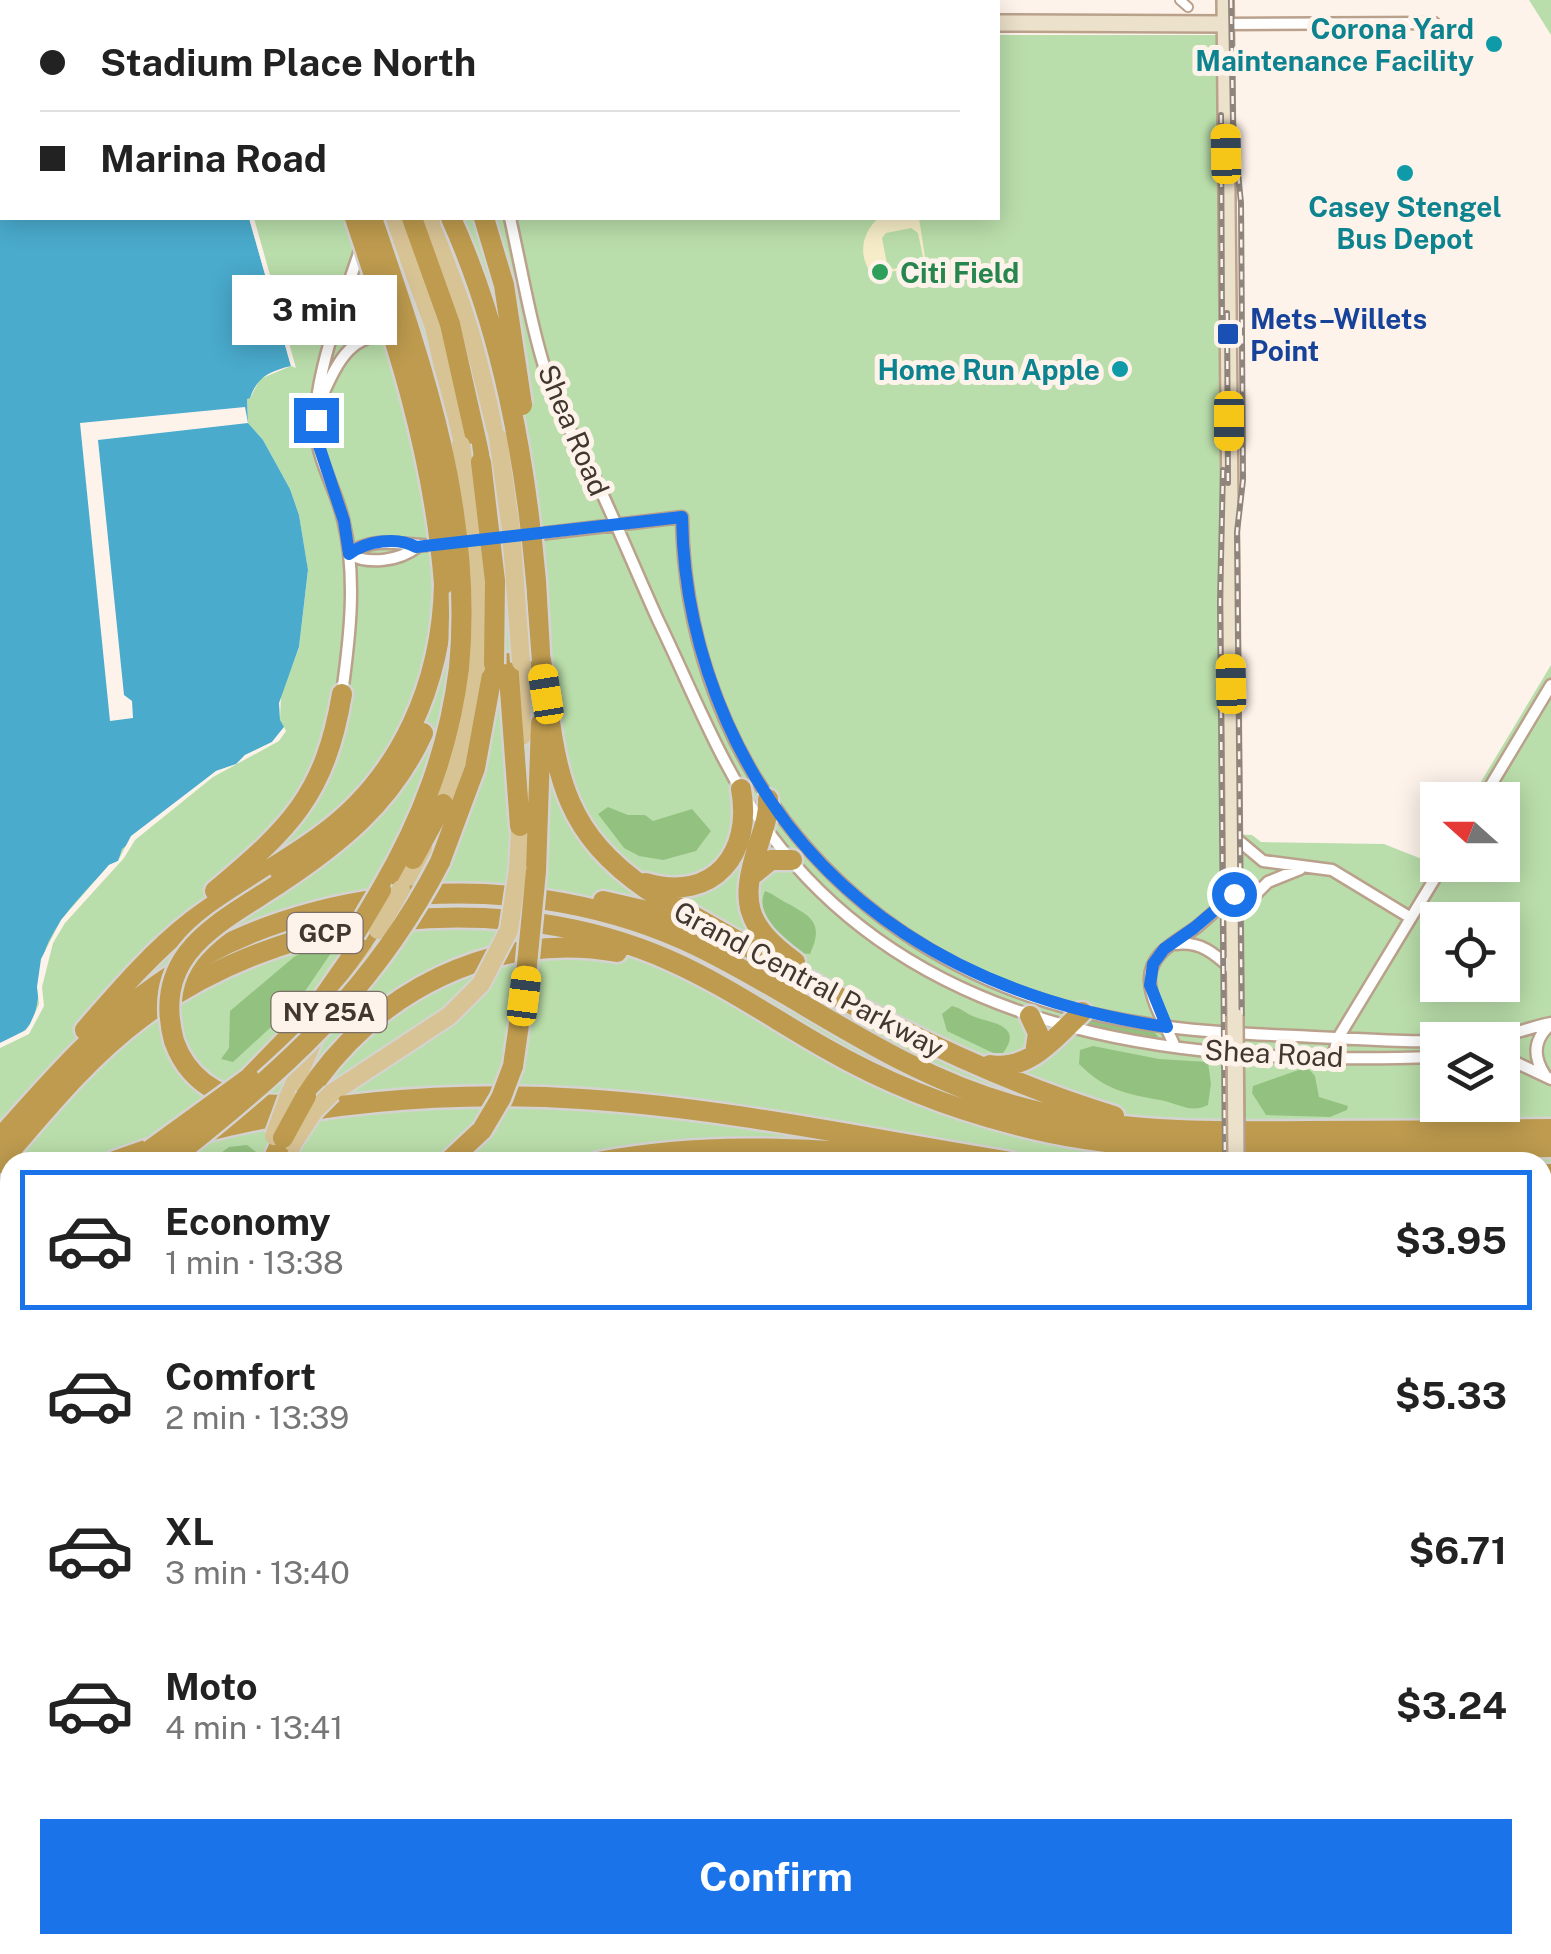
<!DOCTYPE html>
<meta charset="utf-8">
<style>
:root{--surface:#fff;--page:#f6f6f6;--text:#222;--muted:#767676;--line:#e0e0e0;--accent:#1a73e8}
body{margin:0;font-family:"Public Sans",sans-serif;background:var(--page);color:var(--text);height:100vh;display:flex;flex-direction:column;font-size:38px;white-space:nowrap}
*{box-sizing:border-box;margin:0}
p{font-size:32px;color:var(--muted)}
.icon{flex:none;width:55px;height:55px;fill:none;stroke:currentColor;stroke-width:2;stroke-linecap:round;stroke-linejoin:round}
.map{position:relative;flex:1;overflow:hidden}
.panel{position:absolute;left:0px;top:1152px;width:1552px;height:802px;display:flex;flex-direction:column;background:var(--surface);border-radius:30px 30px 0 0;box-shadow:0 5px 25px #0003}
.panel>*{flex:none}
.guide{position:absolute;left:0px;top:0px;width:1000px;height:220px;box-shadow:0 5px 25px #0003;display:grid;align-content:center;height:220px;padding:0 40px;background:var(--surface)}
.needle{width:65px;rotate:291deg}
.controls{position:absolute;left:1420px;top:782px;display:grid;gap:20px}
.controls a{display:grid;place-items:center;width:100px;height:100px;border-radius:0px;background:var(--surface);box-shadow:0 5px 25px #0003;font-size:50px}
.end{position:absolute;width:45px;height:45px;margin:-22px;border:12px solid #1a73e8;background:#fff;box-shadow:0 0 0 5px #fff}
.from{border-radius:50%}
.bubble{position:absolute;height:70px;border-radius:0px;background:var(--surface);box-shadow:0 5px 25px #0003;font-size:32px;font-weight:700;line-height:70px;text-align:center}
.car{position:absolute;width:30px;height:60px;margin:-30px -15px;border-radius:12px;box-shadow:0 0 8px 2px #0007;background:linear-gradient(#f5c518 24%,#345 0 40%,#f5c518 0 76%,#345 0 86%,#f5c518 0)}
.guide b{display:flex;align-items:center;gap:35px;height:95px;font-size:38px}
.guide b+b{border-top:2px solid var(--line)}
.guide i{width:25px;height:25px;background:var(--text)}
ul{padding:18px 0 0;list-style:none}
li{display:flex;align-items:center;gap:30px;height:140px;margin:0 20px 15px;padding:0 20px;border:5px solid transparent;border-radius:0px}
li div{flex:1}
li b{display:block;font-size:38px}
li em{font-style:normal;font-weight:700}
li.active{border-color:var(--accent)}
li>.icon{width:90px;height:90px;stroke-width:1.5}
.button{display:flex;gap:20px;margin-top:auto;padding:20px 40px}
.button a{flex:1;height:115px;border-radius:0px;background:var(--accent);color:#fff;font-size:40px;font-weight:700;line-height:115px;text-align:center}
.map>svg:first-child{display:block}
.green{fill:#badeab;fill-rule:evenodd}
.forest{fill:#93c280}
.sand{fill:#f6ecc7;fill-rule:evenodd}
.water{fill:#4aabcd}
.pier{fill:#fef3eb}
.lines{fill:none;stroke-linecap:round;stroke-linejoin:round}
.pedestrian-casing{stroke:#baa18c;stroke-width:12}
.minor-casing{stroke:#baa18c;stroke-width:15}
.tertiary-casing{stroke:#baa18c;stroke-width:18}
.secondary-casing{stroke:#baa18c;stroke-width:20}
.primary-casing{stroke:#d5d3d1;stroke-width:22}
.motorway-casing{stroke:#d5d3d1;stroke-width:25}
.pedestrian{stroke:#fff;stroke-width:8}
.minor{stroke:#fff;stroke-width:10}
.tertiary{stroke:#fff;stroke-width:12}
.secondary{stroke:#ece1ca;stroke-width:15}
.primary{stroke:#d8c395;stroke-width:18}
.motorway{stroke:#be9b4e;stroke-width:20}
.rail-casing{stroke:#8f857c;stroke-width:6}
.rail{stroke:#fef3eb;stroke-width:2.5;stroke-dasharray:8;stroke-linecap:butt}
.secondary-bridge-casing{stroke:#baa18c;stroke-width:20;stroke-linecap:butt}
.primary-bridge-casing{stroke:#d5d3d1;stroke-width:22;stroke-linecap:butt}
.motorway-bridge-casing{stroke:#d5d3d1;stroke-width:25;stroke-linecap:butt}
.secondary-bridge{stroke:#ece1ca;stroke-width:15}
.primary-bridge{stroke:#d8c395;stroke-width:18}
.motorway-bridge{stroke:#be9b4e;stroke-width:20}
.route{stroke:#1a73e8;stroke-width:12}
.culture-dot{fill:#0f9aa8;stroke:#fef3eb;stroke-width:4}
.leisure-dot{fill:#2e9e5b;stroke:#fef3eb;stroke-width:4}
.transit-dot{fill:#1a4fb4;stroke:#fef3eb;stroke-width:4}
.labels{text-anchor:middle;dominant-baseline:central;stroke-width:10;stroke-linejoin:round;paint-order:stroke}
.shield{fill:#fef3eb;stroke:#7a6f67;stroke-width:2.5}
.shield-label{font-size:25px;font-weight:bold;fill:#41372e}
.culture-label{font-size:28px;font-weight:bold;fill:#0d838f;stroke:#fef3eb;text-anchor:end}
.leisure-label{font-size:28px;font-weight:bold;fill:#27864d;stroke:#fef3eb;text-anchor:start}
.transit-label{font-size:28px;font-weight:bold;fill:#164399;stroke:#fef3eb;text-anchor:start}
.street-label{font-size:28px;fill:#41372e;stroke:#fef3eb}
</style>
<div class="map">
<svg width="1551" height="1954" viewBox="0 0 1551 1954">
<rect width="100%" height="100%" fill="#fef3eb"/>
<path class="green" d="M1529,0H1551V35Z
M998,35H1225L1232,834L1252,835L1261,842L1384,844L1432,863L1437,855L1438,865H1502V800H1470L1551,665V1213H1543L1542,1162H10V1360L0,1371V993L20,926L280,720L281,695L299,648L308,571L299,515L290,489L263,440L248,423L247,398H250L260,379L291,366L249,218H998ZM1438,920H1502V985H1438ZM1438,1040H1502V1105H1438Z"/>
<path class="forest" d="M608,807L628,815H645L653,821L692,809L711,831L696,851L663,860L639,856L624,848L598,814Z
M765,891C774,894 778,899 787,903C812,917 824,923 810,954L798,953C782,939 754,914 765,891Z
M319,944L331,953L297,1003L233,1062L221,1059L229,1048L230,1011L294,957Z
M952,1006C961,1008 965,1013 975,1017C991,1023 1024,1025 1003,1053H993L947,1031L942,1014Z
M1086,1018L1153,1031L1158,1036L1155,1039L1085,1026Z
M1093,1046L1159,1059L1208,1062L1211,1084L1208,1105C1190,1114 1178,1103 1160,1100C1126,1094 1105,1090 1079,1064L1080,1050Z
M1307,1067L1315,1076L1319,1097L1348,1106L1347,1110L1330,1117L1266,1115L1252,1093L1253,1086Z
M247,1145L256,1152L253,1162H223L221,1153L229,1147Z"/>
<path class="sand" d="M878,218H919L925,257L931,262L928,269L919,267L872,275C858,255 861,235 878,218ZM911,228L918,233L923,257L918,264L893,269L887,264L882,238L886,233Z"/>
<path class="water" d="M0,0H170L171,2H2V218H249L291,366C270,371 257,377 250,398L247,399L248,423L263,440L290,489L299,515L308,570L299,647L279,703L280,720L284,727L272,742L245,755L237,764L216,771L122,849L118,861L109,865C89,888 64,911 50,939C35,967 44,1011 27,1028C22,1035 8,1039 0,1043Z"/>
<path class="pier" d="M249,218H254L296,368L291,366Z
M245,407L248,423L98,440L124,695L132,701L133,718L110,721L80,423Z
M284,727L286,731L279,741L213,777L135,840L124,858L65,923L53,943L42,987L44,1006L29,1034L0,1048V1043L26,1030L30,1024L39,1004L37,987L41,959L61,920L109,865L118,861L131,836L216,771L236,764L245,755L272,742Z"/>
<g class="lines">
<defs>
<path id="pedestrian" d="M1180,0L1188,7"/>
<path id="minor" d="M486,0V2
M601,0V2
M968,2V0
M1225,24L1434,23
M510,218C522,271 531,327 548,379C561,418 583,452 600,489C620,532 638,576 658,620C693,692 722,770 770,834C927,1044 1196,1065 1438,1057
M323,394C339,359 352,332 395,335
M531,535L682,517C685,746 830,935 1048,1002C1128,1027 1212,1033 1295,1036C1360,1039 1428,1045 1492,1038C1512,1035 1531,1027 1551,1023
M417,547C399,561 368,565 349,554C376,533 409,548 440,545
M342,693C350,636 357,575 343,519C336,490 318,461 316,432C311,381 345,297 361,247
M1482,800L1551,685
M1232,835L1263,861L1332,870L1411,918
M1234,916L1268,882L1300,869
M1176,944C1202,941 1216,955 1234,971
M1175,1047C1167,1027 1151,1003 1150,982C1148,952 1179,941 1198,926C1210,916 1222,905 1233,894
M1502,1056L1551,1079
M1333,1057L1338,1038L1443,865
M1545,1075C1533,1057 1533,1040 1550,1025
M1542,1222H1551
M0,1452L10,1454
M0,1579L10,1582
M1542,1634H1551
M0,1705L10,1708
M0,1945L37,1954
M833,1945V1954
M968,1945V1954
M1101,1945V1954
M1356,1945V1954
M1468,1945V1954
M597,1954L599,1945
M719,1954L722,1945"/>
<path id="tertiary" d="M324,1954L326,1945
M336,1954L338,1945"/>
<path id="secondary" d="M1225,0L1235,1016
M998,23L1225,24
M0,1835L10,1837
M470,1945L509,1954
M1239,1945V1954"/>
<path id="primary" d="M315,0L316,2
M350,0L351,2
M394,218L434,327L461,445
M429,218L470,327L498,438
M521,662L522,736
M438,815L464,741L477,666
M518,869L521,812
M401,889L423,848
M335,1003L365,952
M332,1093L449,1016L481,984
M288,1098L314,1039
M285,1162L293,1143
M0,1385L10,1373
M71,1954L74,1945"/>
<path id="motorway" d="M274,0L275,2
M298,0L299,2
M335,0L336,2
M412,218L450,324L481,462
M536,581L541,669
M541,660C557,763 554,826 648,890C798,975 948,1066 1114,1116
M508,663L520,826
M768,799C769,816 763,830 758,846C740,903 745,925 795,962
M413,859L443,804
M440,862L475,768L494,664
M536,871L541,723
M751,876L771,860H792
M646,883C714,903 753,853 741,789
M277,885C339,844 391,803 423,733
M381,890C422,820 449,749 459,668
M215,891C290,828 325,795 342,694
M603,901L682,919
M1030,1016L1038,1033L1035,1054
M85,1030C118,992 152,952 192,921C233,889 279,866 320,836C401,778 442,683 444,584
M174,1041C192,1092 239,1106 289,1105
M990,1065C1029,1072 1057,1036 1082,1012
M513,1066L526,975
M249,1078L314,1011L369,932
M306,1096C372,992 494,930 617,952
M204,1132C326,1101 456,1091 582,1099C726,1108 868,1139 1011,1162
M0,1138C48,1084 97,1027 157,985C309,876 530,866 697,946C806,999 893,1071 1013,1105C1110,1133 1206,1132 1306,1131C1388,1131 1469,1130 1551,1129
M112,1162L166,1143
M272,1162L283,1138
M448,1162L482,1130
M598,1162C701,1143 795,1147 899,1156
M0,1163C44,1112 86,1059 141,1018C287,908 504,887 671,961C725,985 774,1019 825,1048C884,1082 947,1107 1013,1124C1112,1151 1212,1150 1315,1149C1393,1149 1472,1149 1551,1147
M1542,1174H1551
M0,1226L10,1219
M0,1250L10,1245
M0,1291L10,1279
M0,1325L10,1311
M0,1365L10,1349"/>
</defs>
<use href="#pedestrian" class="pedestrian-casing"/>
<use href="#minor" class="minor-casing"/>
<use href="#tertiary" class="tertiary-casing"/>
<use href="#secondary" class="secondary-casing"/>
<use href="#primary" class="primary-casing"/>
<use href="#motorway" class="motorway-casing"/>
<use href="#pedestrian" class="pedestrian"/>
<use href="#minor" class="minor"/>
<use href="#tertiary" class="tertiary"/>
<use href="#secondary" class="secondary"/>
<use href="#primary" class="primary"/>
<use href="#motorway" class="motorway"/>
<defs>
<path id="rail" d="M1231,0L1233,123L1241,203L1243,480L1237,532L1243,1162
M1221,115L1222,325
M1227,313L1228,483
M1223,470L1220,602L1225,1162
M1230,1945V1954
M1249,1945V1954"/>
</defs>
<use href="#rail" class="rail-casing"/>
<use href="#rail" class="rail"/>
<defs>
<path id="secondary-bridge" d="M1235,1016L1236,1162"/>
<path id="primary-bridge" d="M498,438L511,530L521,662
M461,445L478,568L477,666
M378,930L401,889
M481,984L509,930L518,869
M274,1136L288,1098
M293,1143L314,1111L332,1093"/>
<path id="motorway-bridge" d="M355,218C396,340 434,454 444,584
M372,218C422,364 474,511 459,668
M451,218C502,331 525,457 536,581
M484,218L504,285L522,405
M481,462L495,581L494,664
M355,934L381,890
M526,975L536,871
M174,1041C151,954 216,925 277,885
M482,1130L501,1098L513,1066
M283,1138L306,1096
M150,1150L249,1078
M167,1162C279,1075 374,991 440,862"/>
</defs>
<use href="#secondary-bridge" class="secondary-bridge-casing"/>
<use href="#primary-bridge" class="primary-bridge-casing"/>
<use href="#motorway-bridge" class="motorway-bridge-casing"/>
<use href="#secondary-bridge" class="secondary-bridge"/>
<use href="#primary-bridge" class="primary-bridge"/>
<use href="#motorway-bridge" class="motorway-bridge"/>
</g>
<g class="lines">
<path class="route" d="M316,420L317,440L344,521L349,554C366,541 397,536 416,547L682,517C683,589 698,656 727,722C809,907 973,999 1167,1027L1150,985L1153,964L1164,949L1194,928L1234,894"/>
</g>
<g class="culture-dot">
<circle cx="1494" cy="44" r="10"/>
<circle cx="1405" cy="173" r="10"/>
<circle cx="1120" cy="369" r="10"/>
</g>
<circle class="leisure-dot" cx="880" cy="272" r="10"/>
<rect class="transit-dot" x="1216" y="322" width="24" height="24" rx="5"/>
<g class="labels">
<g class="shield">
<rect x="287.5" y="913" width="75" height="40" rx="8"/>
<rect x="271.5" y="992" width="115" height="40" rx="8"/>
</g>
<g class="shield-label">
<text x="325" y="933">GCP</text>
<text x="329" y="1012">NY 25A</text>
</g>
<g class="culture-label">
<text x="1474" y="28">Corona Yard<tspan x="1474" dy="32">Maintenance Facility</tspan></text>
<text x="1405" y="206" text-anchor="middle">Casey Stengel<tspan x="1405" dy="32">Bus Depot</tspan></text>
<text x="1100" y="369">Home Run Apple</text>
</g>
<g class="leisure-label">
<text x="900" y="272">Citi Field</text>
</g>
<g class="transit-label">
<text x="1250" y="318">Mets–Willets<tspan x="1250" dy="32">Point</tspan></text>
</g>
<g class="street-label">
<text transform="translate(574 430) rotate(67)">Shea Road</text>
<text transform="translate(809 979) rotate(28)">Grand Central Parkway</text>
<text transform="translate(1274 1053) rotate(3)">Shea Road</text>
</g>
</g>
</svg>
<div class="controls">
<a><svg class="needle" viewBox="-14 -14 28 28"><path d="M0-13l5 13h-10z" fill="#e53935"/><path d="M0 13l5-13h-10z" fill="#767676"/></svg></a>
<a><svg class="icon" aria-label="locate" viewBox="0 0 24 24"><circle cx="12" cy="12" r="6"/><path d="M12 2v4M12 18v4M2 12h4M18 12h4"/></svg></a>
<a><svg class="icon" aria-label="layers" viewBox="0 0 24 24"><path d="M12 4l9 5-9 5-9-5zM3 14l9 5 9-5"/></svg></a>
</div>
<i class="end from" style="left:1234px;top:894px"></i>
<i class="end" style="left:316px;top:420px"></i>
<div class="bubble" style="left:232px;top:275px;width:165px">3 min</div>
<i class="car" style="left:1226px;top:154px;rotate:359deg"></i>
<i class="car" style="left:1229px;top:421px;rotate:180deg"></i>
<i class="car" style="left:1231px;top:684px;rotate:359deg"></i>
<i class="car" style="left:546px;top:694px;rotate:351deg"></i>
<i class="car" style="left:524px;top:996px;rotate:7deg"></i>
<div class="guide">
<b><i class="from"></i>Stadium Place North</b>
<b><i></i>Marina Road</b>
</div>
<section class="panel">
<ul>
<li class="active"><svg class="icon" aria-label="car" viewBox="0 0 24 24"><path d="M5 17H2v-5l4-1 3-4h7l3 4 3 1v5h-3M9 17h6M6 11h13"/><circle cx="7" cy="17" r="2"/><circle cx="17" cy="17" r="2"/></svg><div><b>Economy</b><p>1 min · 13:38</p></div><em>$3.95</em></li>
<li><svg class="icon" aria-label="car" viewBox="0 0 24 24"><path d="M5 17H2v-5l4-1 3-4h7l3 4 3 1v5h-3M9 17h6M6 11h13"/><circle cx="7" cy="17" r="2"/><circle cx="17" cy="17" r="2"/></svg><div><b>Comfort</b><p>2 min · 13:39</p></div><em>$5.33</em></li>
<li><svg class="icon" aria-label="car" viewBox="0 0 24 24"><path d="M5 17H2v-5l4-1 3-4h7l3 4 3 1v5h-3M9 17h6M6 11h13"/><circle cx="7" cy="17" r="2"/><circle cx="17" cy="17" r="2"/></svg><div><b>XL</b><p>3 min · 13:40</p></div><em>$6.71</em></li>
<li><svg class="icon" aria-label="car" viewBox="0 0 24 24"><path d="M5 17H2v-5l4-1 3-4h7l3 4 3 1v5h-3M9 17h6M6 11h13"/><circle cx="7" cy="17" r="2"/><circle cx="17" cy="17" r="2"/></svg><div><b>Moto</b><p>4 min · 13:41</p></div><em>$3.24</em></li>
</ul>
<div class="button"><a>Confirm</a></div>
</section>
</div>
